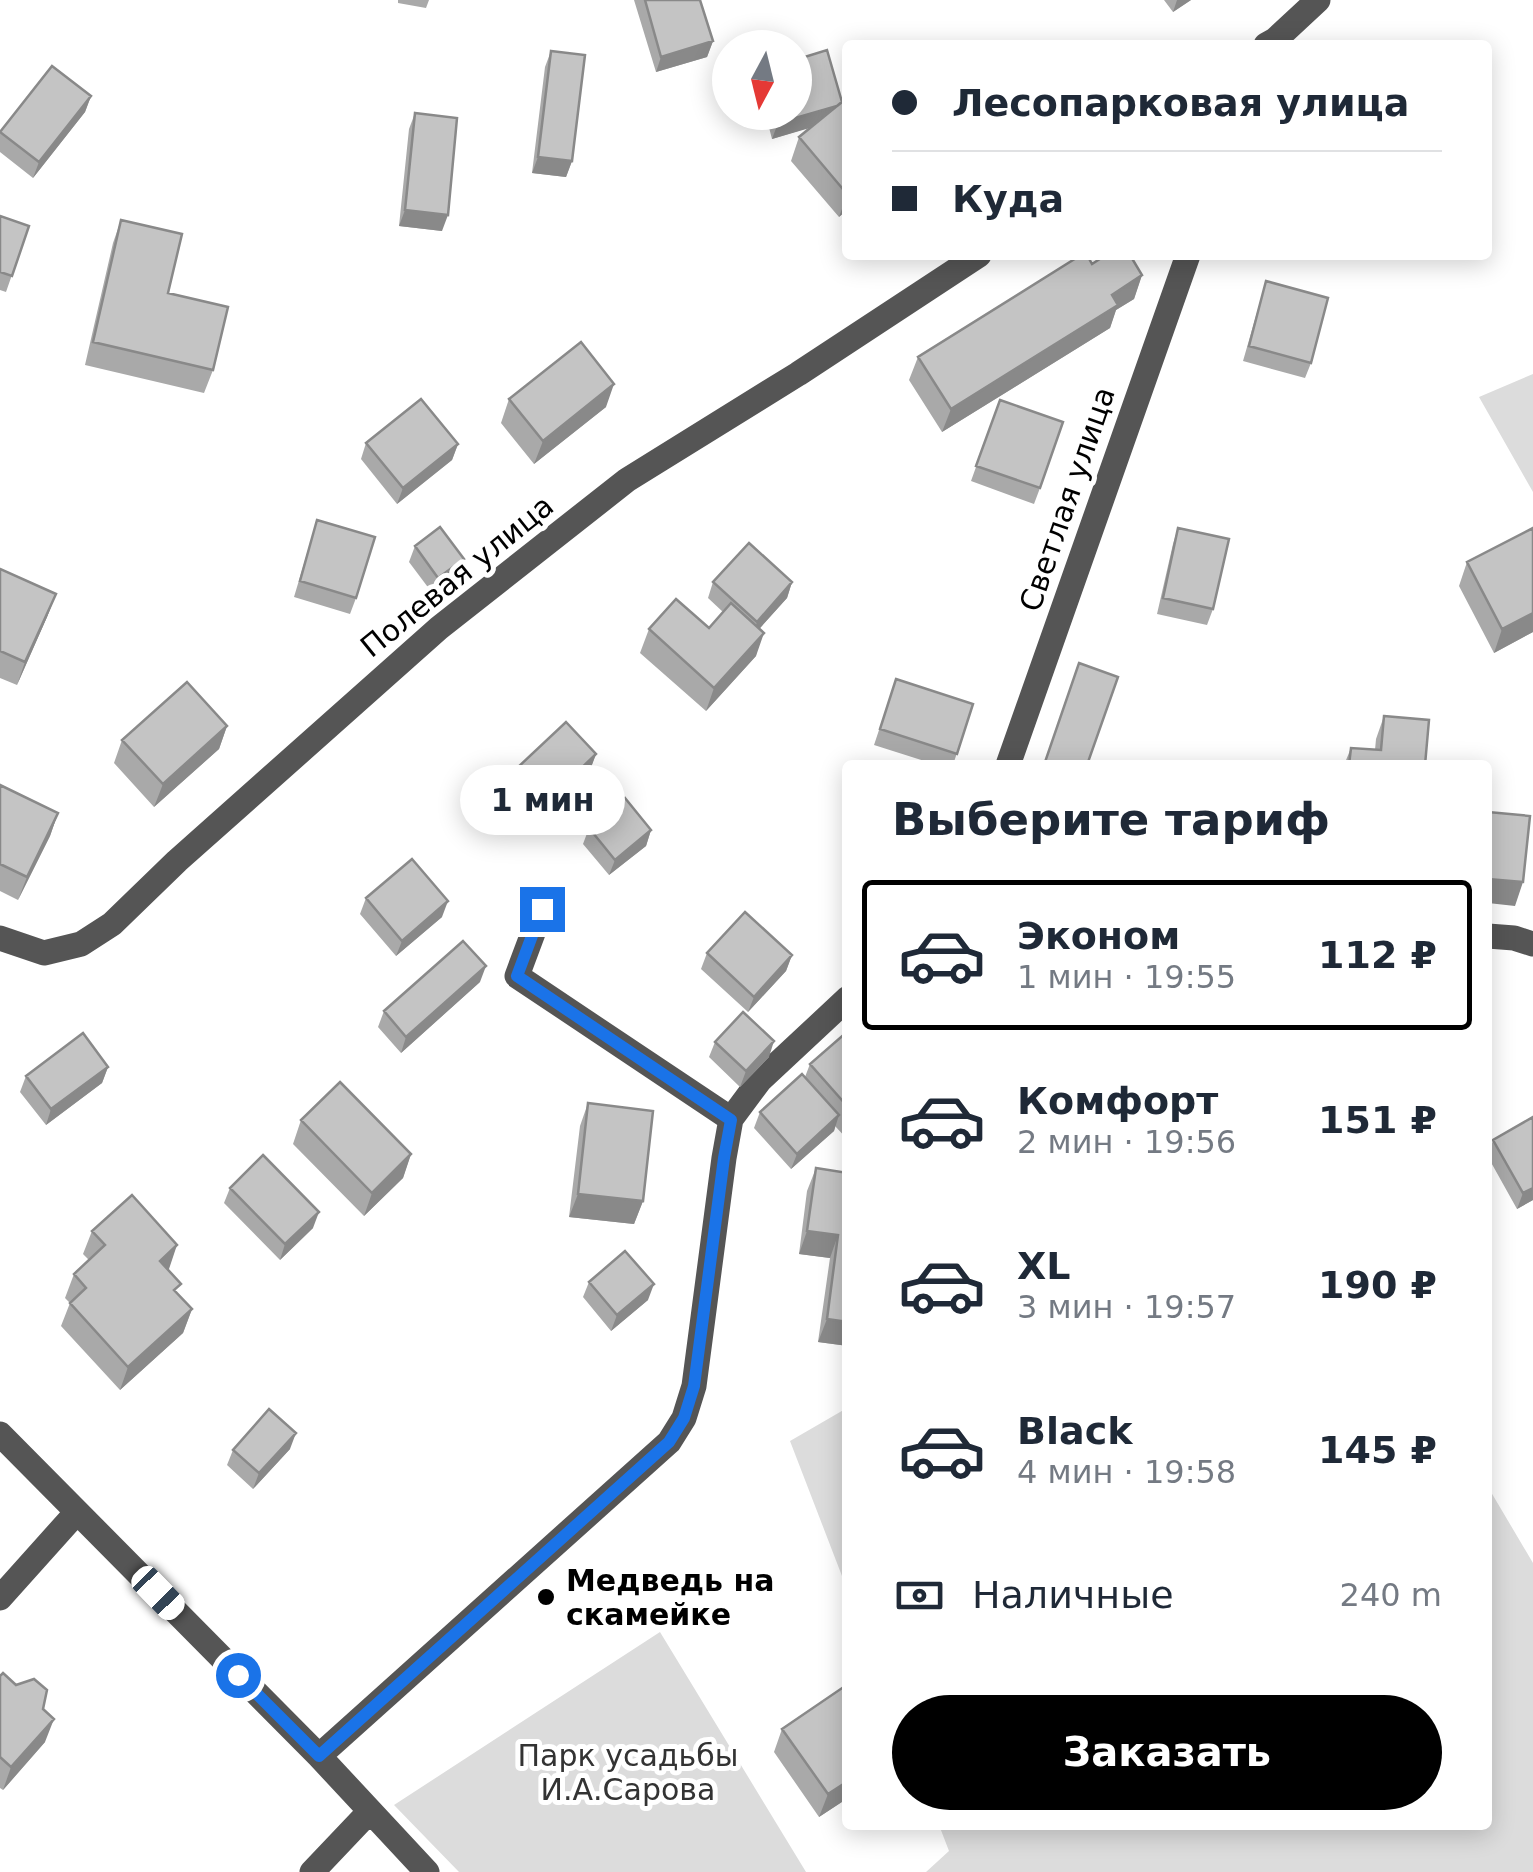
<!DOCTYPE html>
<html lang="ru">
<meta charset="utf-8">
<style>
:root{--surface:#fff;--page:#f6f6f7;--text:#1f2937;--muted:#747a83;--line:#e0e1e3;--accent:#000}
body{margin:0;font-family:"DejaVu Sans",sans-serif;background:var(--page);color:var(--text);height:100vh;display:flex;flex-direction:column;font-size:38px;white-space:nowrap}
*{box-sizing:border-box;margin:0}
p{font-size:32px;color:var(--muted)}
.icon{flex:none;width:55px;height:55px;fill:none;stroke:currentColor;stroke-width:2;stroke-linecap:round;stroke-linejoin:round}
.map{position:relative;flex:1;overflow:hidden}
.drawer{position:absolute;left:842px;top:760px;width:650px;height:1070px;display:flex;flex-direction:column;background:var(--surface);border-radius:10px;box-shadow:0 5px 25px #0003}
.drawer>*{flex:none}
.guide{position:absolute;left:842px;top:40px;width:650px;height:220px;border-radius:10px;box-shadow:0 5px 25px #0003;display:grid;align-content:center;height:220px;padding:0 50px;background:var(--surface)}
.needle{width:65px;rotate:187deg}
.controls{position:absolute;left:712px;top:30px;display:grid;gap:20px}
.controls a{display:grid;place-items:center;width:100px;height:100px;border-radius:50%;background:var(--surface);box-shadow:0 5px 25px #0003;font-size:50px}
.end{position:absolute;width:45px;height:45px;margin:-22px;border:12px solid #1a73e8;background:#fff;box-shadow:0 0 0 5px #fff}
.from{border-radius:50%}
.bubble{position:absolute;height:70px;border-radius:35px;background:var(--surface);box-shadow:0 5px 25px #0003;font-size:32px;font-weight:600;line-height:70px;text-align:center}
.car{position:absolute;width:30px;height:60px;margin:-30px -15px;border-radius:12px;box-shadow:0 0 8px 2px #0007;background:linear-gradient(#fff 24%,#345 0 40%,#fff 0 76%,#345 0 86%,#fff 0)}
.guide b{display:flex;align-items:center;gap:35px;height:95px;font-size:38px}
.guide b+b{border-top:2px solid var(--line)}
.guide i{width:25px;height:25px;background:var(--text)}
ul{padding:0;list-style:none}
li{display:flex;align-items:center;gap:30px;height:150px;margin:0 20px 15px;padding:0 30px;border:5px solid transparent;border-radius:10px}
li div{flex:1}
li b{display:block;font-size:38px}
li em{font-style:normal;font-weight:600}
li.selected{border-color:var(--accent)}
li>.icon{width:90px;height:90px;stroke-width:1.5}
h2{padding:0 50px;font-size:45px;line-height:120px}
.pay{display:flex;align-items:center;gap:25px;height:110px;padding:0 50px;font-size:38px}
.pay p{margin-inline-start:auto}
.primary-button{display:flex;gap:20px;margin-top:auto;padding:20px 50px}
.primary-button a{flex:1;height:115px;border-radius:60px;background:var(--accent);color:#fff;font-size:40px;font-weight:600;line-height:115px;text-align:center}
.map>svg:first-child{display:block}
.green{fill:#dcdcdc}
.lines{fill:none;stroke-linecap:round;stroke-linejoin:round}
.minor{stroke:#555;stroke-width:25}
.wall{fill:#a9a9a9}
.shaded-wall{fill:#898989}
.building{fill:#c4c4c4;stroke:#898989;stroke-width:2.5}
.route{stroke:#1a73e8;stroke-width:12}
.poi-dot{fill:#000;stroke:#fff;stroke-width:4}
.labels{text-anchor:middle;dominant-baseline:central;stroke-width:10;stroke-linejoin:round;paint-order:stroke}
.street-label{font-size:30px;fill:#000;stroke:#fff}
.poi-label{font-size:30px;font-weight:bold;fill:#000;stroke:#fff;text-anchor:start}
.park-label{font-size:30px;fill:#333;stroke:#fff}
</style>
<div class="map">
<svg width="1533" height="1872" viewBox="0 0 1533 1872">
<rect width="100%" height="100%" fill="#fff"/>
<path class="green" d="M1533,374V492L1479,397Z
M847,1408V1589L790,1441Z
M1488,1487L1533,1563V1872H926L949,1851L939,1825H1488Z
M660,1632L806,1872H459L394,1805Z"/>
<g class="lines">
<path class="minor" d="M1266,45L1275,40L1318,0
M1008,765L1188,255
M542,909L517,976L731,1119
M1488,936L1514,938L1533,944
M0,938L44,953L81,944L112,924L177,861L439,628L627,480L798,374L979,255
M0,1434L319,1756L427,1872
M0,1598L77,1512
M319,1756L669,1442L684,1418L694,1386L724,1158L731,1119L760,1080L848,998
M312,1872L369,1812"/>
</g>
<path class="wall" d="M398,0H429L426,8L398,3Z
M634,0H700L713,41L707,57L656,72Z
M1164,0H1191L1173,12Z
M551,51L572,161L566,177L532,173L545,67Z
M91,96L85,112L33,178L0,152V132Z
M848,97V209L839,217L791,161L799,137L811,127L772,139L765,112H795L842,102Z
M415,113L442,231L399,226L409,129Z
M0,216L29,226L6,292L0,290Z
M121,220L168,293L213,370L204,393L85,365L113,243Z
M1092,264L1142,275L1134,299L1116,310L1110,328L942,432L909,380L918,357Z
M1266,281L1311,363L1305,378L1243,361Z
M509,399L606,407L534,464L501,423Z
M1000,400L1040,488L1034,504L971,481Z
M366,443L458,444L452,460L397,504L361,459Z
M317,520L356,598L350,614L294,597Z
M1178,528L1213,609L1207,625L1157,614L1173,544Z
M415,546L464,559L459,574L433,594L409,562Z
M1467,562L1533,632L1494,653L1459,586Z
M0,569L56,594L47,617L17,685L0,678Z
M713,582H792L787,598L759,629L756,656L706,711L640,653L649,629L709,628L723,612L708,598Z
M896,679L973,704L953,765H937L874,745Z
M1384,716L1425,765H1344L1351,748L1375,750L1376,739Z
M227,726L219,749L154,807L114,763L122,740Z
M596,754L590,770L540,818L510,786L515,770Z
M0,785L58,813L50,836L18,900L0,891Z
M589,828L651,830L646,846L609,875L583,844Z
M366,898L442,917L396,956L360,914Z
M707,953L792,955L786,971L748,1012L701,969Z
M480,982L401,1053L378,1027L384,1011Z
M848,1031V1140L835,1126L834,1131L791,1169L754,1128L760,1112L805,1077L810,1064Z
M715,1042L769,1057L740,1087L709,1057Z
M108,1067L102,1083L46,1125L20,1092L26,1076Z
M588,1103L643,1201L634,1224L569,1217L580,1126Z
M301,1120L411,1154L403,1178L364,1216L293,1144Z
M1493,1140L1533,1200L1517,1209L1488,1157Z
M816,1168L848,1173V1346L818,1342L830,1258L799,1254L807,1191Z
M230,1188L313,1228L280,1260L224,1203Z
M92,1231L168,1269L177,1294L192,1309L183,1333L120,1390L61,1326L70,1303L65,1298L74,1274L89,1260L83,1254Z
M589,1282L648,1300L611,1331L583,1297Z
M290,1449L253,1489L227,1465L233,1450Z
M0,1676L16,1685L43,1709L45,1742L3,1790L0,1788Z
M848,1684V1798L819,1817L774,1752L782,1729Z"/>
<path class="shaded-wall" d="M1177,0H1191L1173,12Z
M713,41L707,57L656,72L661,57Z
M91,96L85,112L33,178L39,162Z
M843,104L837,120L772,139L778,123Z
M538,157L572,161L566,177L532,173Z
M848,193V209L839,217Z
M405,210L448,215L442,231L399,226Z
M1142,275L1134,299L1116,310L1110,328L942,432L951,409L1112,295Z
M614,384L606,407L534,464L543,441Z
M458,444L452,460L397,504L403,488Z
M464,559L459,574L433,594L438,578Z
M792,582L787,598L752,637L757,622Z
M56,594L47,617L17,685L25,662Z
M1533,613V632L1494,653L1502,629Z
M764,633L756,656L706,711L714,688Z
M227,726L219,749L154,807L163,784Z
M596,754L590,770L540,818L546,802Z
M58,813L50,836L18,900L27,877Z
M651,830L646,846L609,875L615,860Z
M1488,879L1523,882L1515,906L1488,903Z
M448,901L442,917L396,956L402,941Z
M792,955L786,971L748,1012L754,997Z
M486,966L480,982L401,1053L406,1037Z
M774,1041L769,1057L740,1087L746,1071Z
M108,1067L102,1083L46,1125L51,1109Z
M839,1115L834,1131L791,1169L797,1154Z
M411,1154L403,1178L364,1216L372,1193Z
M1533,1188V1200L1517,1209L1523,1193Z
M578,1194L643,1201L634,1224L569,1217Z
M319,1212L313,1228L280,1260L285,1244Z
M807,1231L838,1235L830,1258L799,1254Z
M177,1245L169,1269L152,1284L160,1261Z
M654,1284L648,1300L611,1331L617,1315Z
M192,1309L183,1333L120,1390L128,1367Z
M827,1319L848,1322V1346L818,1342Z
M296,1433L290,1449L253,1489L259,1473Z
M54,1719L45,1742L3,1790L11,1767Z
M848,1781V1798L819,1817L828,1794Z"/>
<path class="building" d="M645,0H700L713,41L661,57Z
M827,50L842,102L837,106L778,123L775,112H795V60Z
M551,51L585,55L572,161L538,157Z
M52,66L91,96L39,162L0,132Z
M848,97V193L847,194L799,137Z
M415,113L457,118L448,215L405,210Z
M0,216L29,226L12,276L0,272Z
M121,220L182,234L168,293L228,307L213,370L93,342Z
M1081,255H1087L1092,264L1106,255H1130L1142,275L1112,295L1118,305L951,409L918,357Z
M1266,281L1328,298L1311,363L1249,346Z
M581,342L614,384L543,441L509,399Z
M421,399L458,444L403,488L366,443Z
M1000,400L1063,422L1040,488L976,466Z
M317,520L375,537L356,598L300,581Z
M440,527L464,559L438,578L415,546Z
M1178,528L1229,539L1213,609L1163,598Z
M1533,528V613L1502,629L1467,562Z
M749,543L792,582L757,622L713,582Z
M0,569L56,594L25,662L0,651Z
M676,599L709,628L731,603L764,633L714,688L649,629Z
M1079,663L1118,677L1087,765H1044Z
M896,679L973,704L957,754L880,729Z
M187,682L227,726L163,784L122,740Z
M1384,716L1429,720L1425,765H1349L1351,748L1381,750Z
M566,722L596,754L546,802L515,770Z
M0,785L58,813L27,877L0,864Z
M625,798L651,830L615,860L589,828Z
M1488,812L1530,816L1523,882L1488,879Z
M412,859L448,901L402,941L366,898Z
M745,912L792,955L754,997L707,953Z
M463,941L486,966L406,1037L384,1011Z
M743,1012L774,1041L746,1071L715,1042Z
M848,1031V1107L810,1064Z
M83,1033L108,1067L51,1109L26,1076Z
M802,1074L839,1115L797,1154L760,1112Z
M340,1082L411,1154L372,1193L301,1120Z
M588,1103L653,1111L643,1201L578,1194Z
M1533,1117V1188L1523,1193L1493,1140Z
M263,1155L319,1212L285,1244L230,1188Z
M816,1168L848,1173V1322L827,1319L838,1235L807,1231Z
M132,1195L177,1245L160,1261L181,1284L174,1290L192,1309L128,1367L70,1303L86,1288L74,1274L105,1245L92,1231Z
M625,1251L654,1284L617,1315L589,1282Z
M269,1409L296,1433L259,1473L233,1450Z
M3,1673L16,1685L34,1679L47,1690L43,1709L54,1719L11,1767L0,1757V1676Z
M848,1684V1781L828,1794L782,1729Z"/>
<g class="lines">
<path class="route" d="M238,1675L319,1756L669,1442L684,1418L694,1386L724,1158L731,1120L517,976L542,909"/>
</g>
<circle class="poi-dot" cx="546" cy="1597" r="10"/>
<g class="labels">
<g class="street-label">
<text transform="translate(1067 499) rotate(-71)">Светлая улица</text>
<text transform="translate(457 576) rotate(-39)">Полевая улица</text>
</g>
<g class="poi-label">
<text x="566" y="1580">Медведь на<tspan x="566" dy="34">скамейке</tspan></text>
</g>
<g class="park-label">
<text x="628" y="1755">Парк усадьбы<tspan x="628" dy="34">И.А.Сарова</tspan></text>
</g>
</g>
</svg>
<div class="controls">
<a><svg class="needle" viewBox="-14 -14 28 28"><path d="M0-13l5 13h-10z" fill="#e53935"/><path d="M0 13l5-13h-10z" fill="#747a83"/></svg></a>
</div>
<i class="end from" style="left:238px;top:1675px"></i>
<i class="end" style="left:542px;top:909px"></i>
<div class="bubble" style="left:460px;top:765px;width:165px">1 мин</div>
<i class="car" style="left:158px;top:1593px;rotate:136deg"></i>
<div class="guide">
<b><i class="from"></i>Лесопарковая улица</b>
<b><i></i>Куда</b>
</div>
<section class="drawer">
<h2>Выберите тариф</h2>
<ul>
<li class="selected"><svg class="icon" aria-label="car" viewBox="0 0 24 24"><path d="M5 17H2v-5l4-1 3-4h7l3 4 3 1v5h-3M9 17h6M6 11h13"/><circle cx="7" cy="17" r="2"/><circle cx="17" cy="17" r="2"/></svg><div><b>Эконом</b><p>1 мин · 19:55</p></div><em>112 ₽</em></li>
<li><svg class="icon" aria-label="car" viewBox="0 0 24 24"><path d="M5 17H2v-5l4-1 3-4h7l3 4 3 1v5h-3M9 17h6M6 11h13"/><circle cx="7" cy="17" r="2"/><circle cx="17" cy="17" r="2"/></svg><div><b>Комфорт</b><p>2 мин · 19:56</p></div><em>151 ₽</em></li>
<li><svg class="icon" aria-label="car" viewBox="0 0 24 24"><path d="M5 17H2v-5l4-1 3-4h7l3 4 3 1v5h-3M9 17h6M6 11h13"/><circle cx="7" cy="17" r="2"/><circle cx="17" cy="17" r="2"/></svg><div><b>XL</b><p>3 мин · 19:57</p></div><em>190 ₽</em></li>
<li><svg class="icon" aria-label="car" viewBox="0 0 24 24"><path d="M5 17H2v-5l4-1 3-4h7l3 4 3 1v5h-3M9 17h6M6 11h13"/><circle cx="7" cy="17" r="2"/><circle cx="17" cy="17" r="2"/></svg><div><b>Black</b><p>4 мин · 19:58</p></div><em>145 ₽</em></li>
</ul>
<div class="pay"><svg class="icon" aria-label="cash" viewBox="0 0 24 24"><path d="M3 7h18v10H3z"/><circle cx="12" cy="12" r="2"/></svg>Наличные<p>240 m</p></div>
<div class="primary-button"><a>Заказать</a></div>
</section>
</div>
